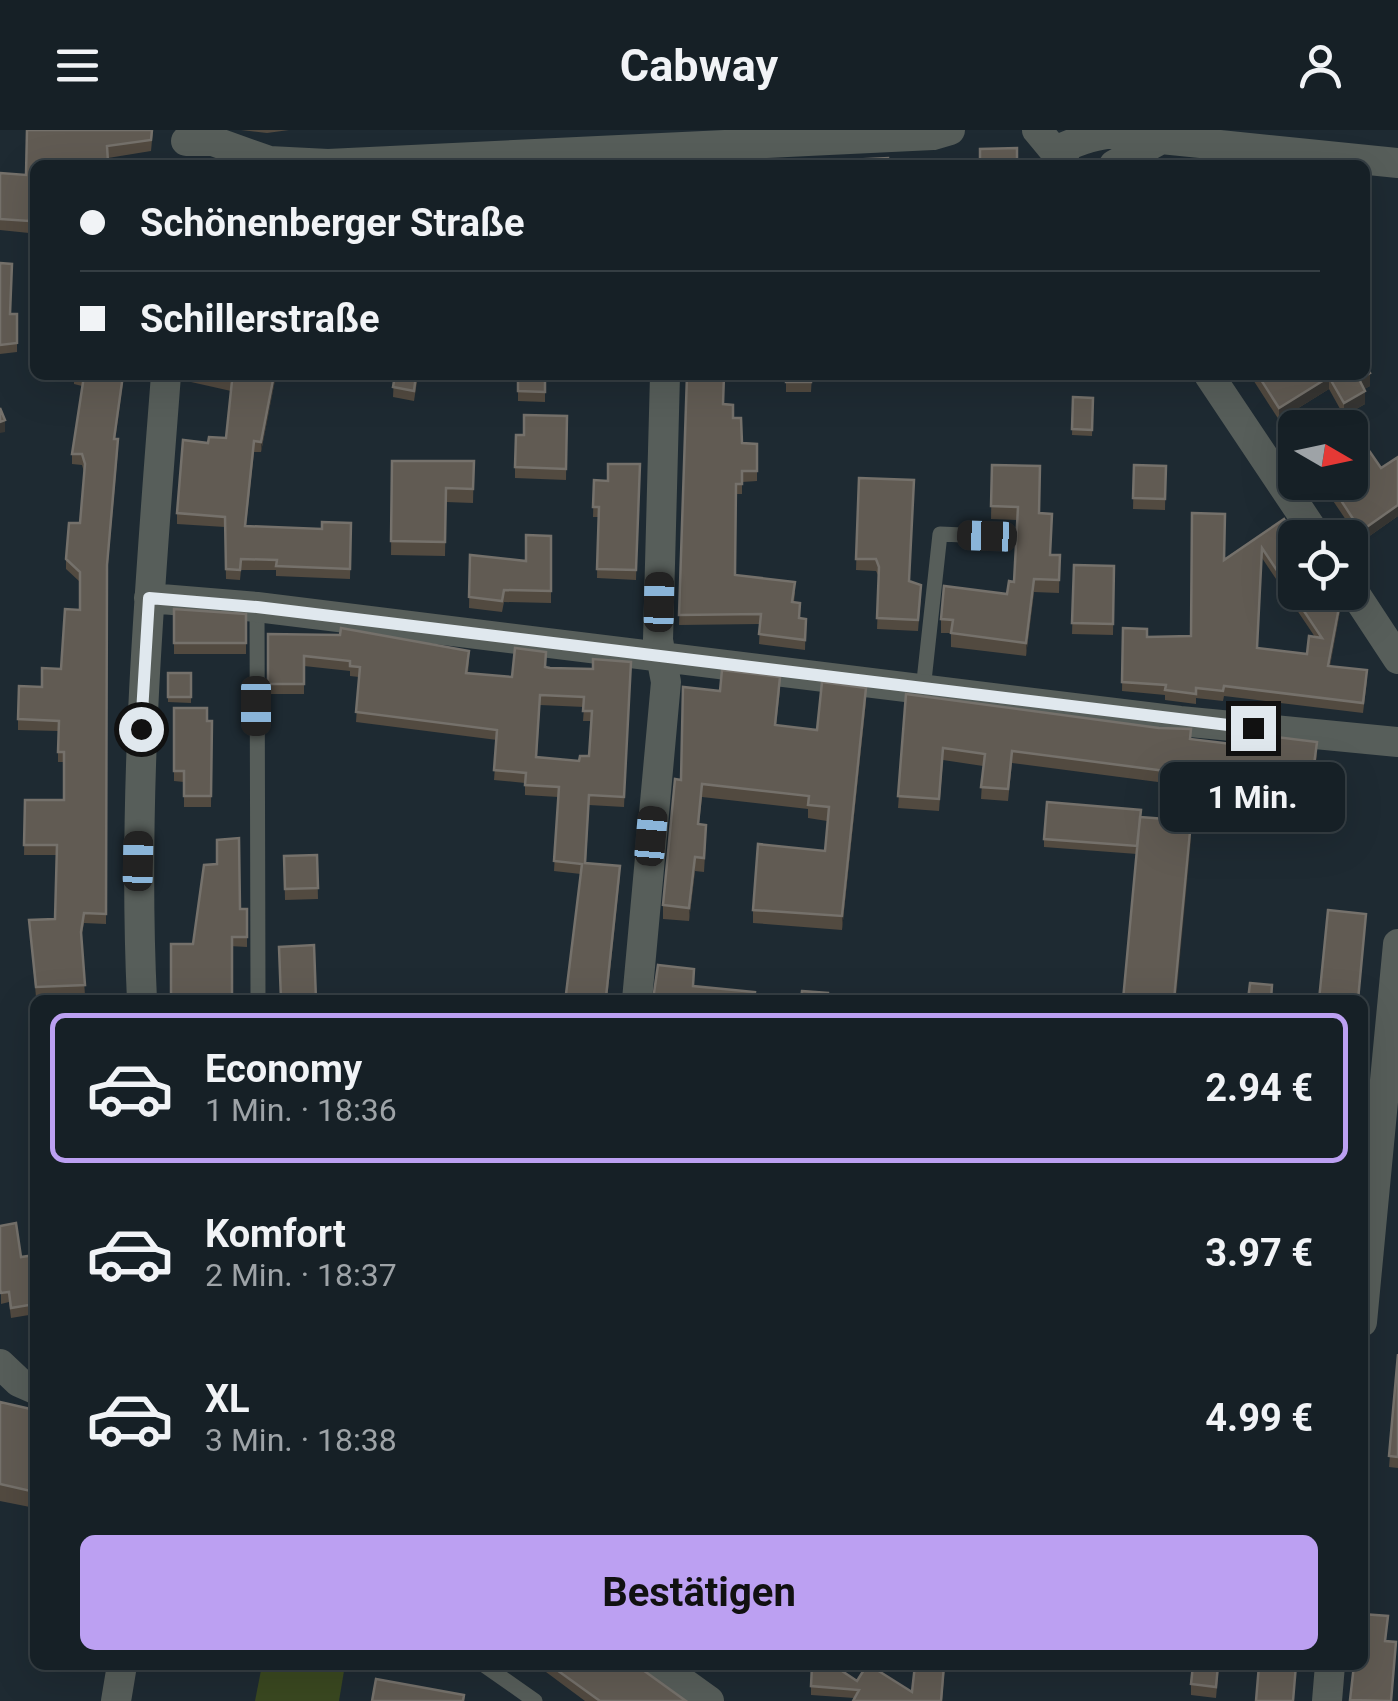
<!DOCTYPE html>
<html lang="de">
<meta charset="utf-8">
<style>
:root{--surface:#162026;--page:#1f282e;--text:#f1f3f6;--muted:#9ea3a7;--line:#353e43;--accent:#bca0f2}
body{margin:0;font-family:Roboto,sans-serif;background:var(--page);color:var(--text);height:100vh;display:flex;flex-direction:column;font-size:38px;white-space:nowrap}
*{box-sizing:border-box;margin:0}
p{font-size:32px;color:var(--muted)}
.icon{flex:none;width:55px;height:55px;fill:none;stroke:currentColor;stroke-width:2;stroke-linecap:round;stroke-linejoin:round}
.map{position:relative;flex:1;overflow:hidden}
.side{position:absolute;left:30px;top:865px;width:1338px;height:675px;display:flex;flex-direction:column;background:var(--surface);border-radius:15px;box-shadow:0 10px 40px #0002,0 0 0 2px var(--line)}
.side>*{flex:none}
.banner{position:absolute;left:30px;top:30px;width:1340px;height:220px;border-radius:15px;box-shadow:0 10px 40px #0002,0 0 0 2px var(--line);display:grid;align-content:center;height:220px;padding:0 50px;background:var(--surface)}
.needle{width:65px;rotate:99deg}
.tools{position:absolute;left:1278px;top:280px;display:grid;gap:20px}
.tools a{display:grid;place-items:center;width:90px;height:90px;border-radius:15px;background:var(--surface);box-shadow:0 10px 40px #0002,0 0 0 2px var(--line);font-size:50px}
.end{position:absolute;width:45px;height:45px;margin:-22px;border:12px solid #e0e8ee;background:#111;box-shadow:0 0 0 5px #111}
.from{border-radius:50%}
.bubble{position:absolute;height:70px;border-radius:15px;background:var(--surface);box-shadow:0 10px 40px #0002,0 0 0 2px var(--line);font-size:32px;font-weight:700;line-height:70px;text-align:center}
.car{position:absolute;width:30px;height:60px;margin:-30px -15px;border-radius:12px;box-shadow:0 0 8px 2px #0007;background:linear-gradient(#222 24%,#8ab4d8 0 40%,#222 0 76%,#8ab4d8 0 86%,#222 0)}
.banner b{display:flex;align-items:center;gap:35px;height:95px;font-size:38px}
.banner b+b{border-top:2px solid var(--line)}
.banner i{width:25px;height:25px;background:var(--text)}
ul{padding:18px 0 0;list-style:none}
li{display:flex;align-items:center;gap:30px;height:150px;margin:0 20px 15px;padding:0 30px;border:5px solid transparent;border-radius:15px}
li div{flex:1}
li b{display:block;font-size:38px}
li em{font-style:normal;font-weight:700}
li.active{border-color:var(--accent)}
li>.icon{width:90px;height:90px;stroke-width:1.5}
.button{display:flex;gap:20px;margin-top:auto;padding:20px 50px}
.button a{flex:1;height:115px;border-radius:15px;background:var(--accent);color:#111;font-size:40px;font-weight:700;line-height:115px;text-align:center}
header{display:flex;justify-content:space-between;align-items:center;height:130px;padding:0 50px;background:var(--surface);font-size:45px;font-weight:700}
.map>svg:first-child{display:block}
.green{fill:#3a4820}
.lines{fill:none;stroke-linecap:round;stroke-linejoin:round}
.lane{stroke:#575e5a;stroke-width:15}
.street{stroke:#575e5a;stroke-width:30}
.wall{fill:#524a40;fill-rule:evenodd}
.shaded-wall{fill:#373633}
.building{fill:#615b53;stroke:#75716b;stroke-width:2.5;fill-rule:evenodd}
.route{stroke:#e0e8ee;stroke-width:12}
</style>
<header><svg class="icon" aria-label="menu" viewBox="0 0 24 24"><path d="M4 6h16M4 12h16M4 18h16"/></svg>Cabway<svg class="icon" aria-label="person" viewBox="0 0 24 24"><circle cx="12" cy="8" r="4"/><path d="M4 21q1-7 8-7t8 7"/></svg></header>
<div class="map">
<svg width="1398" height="1571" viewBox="0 0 1398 1571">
<rect width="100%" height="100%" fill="#1e2a32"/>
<path class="green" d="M262,1535H345L339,1571H255Z"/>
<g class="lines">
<path class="lane" d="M257,477L258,866
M923,560L940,404L987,406
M484,1535L535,1571"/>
<path class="street" d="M1037,0L1066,35
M186,11H213L269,31L328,34L933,5L950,0
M1055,21C1099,1 1113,0 1161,9L1398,33
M1114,35L1161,9
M1209,245L1318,408
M1350,456L1398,529
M149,468L257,477L1180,591L1398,612
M142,870C132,661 150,453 166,245
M637,870L666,552L658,510L665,245
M1362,1192L1398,814
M0,1234L19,1252L35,1259
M659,1535L709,1571
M116,1571L122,1535
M1327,1571L1330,1535"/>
</g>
<path class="wall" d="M27,0H153L151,21L108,28L35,35V90H30L29,103L0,100V43L26,45Z
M241,0H289L267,3Z
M0,133L10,184H17V222L0,224Z
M74,245H124L115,309L118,320L107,445L106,794L84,793L81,809L85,865L36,867L29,790L55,789L56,725H24L25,670H64V632H58V601L18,600V589L42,557L61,539L80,480V452L66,439V429L80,393L84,342L82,335L72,334V324L82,256L74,254Z
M191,245H276L261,322H254L246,396L322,399L351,393L350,449L276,446V440H241L240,450L226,449L225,397L177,394V383L208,313L226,308L231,261L191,252Z
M394,245H418L414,271L393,267Z
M518,245H545V272L518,271Z
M687,245L724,274L733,288L742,313L757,314V351L742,352V364H736L735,445L795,462L794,472L800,488L806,489L805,520L759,514L760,494L679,495Z
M786,245H812L811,262H786Z
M1250,245H1365L1370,256L1364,259L1365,274L1344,286L1329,259L1279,290Z
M1073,267L1093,268L1092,306L1072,305Z
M567,286L566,350L515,348V337L524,305Z
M1398,327V386L1361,412L1327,362V352H1350L1381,338Z
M392,331H474L473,373L446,372L445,426L391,425Z
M640,334L636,450L597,448L598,387H593L594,350L608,351Z
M992,335L1039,384L1050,425H1060L1059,463L1034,462L1026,526L951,517V503H941V489L1007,464L1014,452L1017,390L991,389Z
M1134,335L1166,336L1165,380L1133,379Z
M859,348L910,451L921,466L918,501L877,499L879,447L876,441L856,440Z
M1284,389L1340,481L1330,536L1367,550L1363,583L1224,566L1223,571L1196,568V574L1165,570V565L1122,561L1123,498L1147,507L1191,506L1224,429ZM1262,428L1315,507L1307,524L1257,518Z
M551,406V473L504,472L502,482L469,478L470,425L526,431Z
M1074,435L1114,436L1113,505L1072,504Z
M174,479L246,484V524H174Z
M268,504L469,531L468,543L512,547L546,537L593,539L631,532L624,677L589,675L586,733L620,746L607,870H566L581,744L554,741L558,667L525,665V653L494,650L497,610L356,592L359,547L350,546V541L304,536V564H268ZM540,575L584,577L583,591H591L589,626L579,631L537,627Z
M168,543H191V573L168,572Z
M780,560L776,595L817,600L866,571L842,800L753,793V780L825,721L827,691L808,688V679L702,667L699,694L706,708L704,742L695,741L689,791L663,789V775L681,650L720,561Z
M906,564L1191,609L1317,624L1310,678L1245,669L1246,653L1205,648L1204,658L1012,633L1008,671L981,669L983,636L943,630L939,681L898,678Z
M174,578L207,591H212L211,677H184V652L174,651Z
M1141,687L1191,711L1137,724L1044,717V709Z
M317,725L318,769L285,770L284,726Z
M240,779H247V817L193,814Z
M0,1096L21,1127L35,1125V1184L11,1188L9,1172L1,1174Z
M1398,1224V1338L1389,1337Z
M0,1272L35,1280V1378L0,1371Z
M546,1535H636L686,1571H585L546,1542Z
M915,1535H945L942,1571H853L854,1568L811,1565V1556L857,1551L912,1562Z
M1219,1535L1216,1568L1191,1565V1554Z"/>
<path class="shaded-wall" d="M1370,243V256L1359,262V249Z
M123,245H124L114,319V309Z
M274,245H276L261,322V312Z
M1329,247V259L1279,290V278Z
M1365,261V274L1344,286V273Z
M5,290V302L0,303V292Z
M1398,375V386L1361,412V401Z
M1034,449V462L1026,526V513Z
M1340,472V481L1328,546V536Z
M866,558V571L842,800V786Z
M1317,612V624L1310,678V666Z
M1191,691V711L1176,870H1174Z
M695,727V741L689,791V778Z
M620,736V746L606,870Z"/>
<path class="building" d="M27,0H152L151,10L107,16L108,32L149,33L148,35H35V79L30,78L29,91L0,89V43L26,45Z
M1017,18V35H980V19Z
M888,28V35H739Z
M550,34V35H498Z
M0,133L12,134L10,184H17V213L0,215Z
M1365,235L1370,243L1359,249L1365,261L1344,273L1329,247L1279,278L1258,245H1365Z
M79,245H123L114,309H118L107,435L106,784L84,783L81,802L85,855L36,857L29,790L55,789L57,715H24L25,670H64V622H58L59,591L18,589L19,556L42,557V538L61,539L65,479L80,480V442L66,429L69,393H80L85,334L82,324H72L84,246Z
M205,245H274L261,312L254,311L245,396L322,399V392L351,393L350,439L276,436L277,430L241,429L240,440L226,439L225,387L177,383L183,310L208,313L209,307L226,308L232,251Z
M395,245H416L414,261L393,257Z
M518,245H545V262L518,261Z
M687,245H724L723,274L733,275V288H741L742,313L757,314V341H742V354H736L735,445L795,452L792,472L800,473L799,488L806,489L805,510L759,504L761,484L679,485Z
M786,245H811V252H786Z
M1073,267L1093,268L1092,300L1072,299Z
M0,278L5,290L0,292Z
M524,285L567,286L566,339L515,337L516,305H524Z
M1370,322L1381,338L1398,327V375L1361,401L1329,352H1350V336Z
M392,331H474L473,359L446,358L445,412L391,411Z
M608,334H640L636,440L597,439L599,377H593L594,350L608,351Z
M992,335L1040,336L1039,383L1052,384L1050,425H1060L1059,450L1034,449L1026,513L951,503L953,490L941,489L944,456L1007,464L1009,451L1014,452L1018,377L991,376Z
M1134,335L1166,336L1165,369L1133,368Z
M859,348L914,350L909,451L921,455L918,490L877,488L879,437L876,429H856Z
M1192,383L1225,384L1224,430L1284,389L1296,408H1295V462H1334L1340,472L1328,536L1367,540L1363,573L1224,556L1223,561L1196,558V564L1165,560L1166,555L1122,552L1123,498L1147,499V507L1191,506ZM1262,418L1322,508L1309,506L1307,524L1257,518Z
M526,405L551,406V461L504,460L502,471L469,467L470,425L526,431Z
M1074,435L1114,436L1113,494L1072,493Z
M174,479L246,484V513H174Z
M341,498L469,521L466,543L512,547L515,518L546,522L545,537L550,538L593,539V529L631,532L624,667L589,665L585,733L620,736L606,867L566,864L582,734L554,731L559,657L525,655L526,643L494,640L497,600L356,582L360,537L350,536V531L304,526V554H268V504L340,505ZM540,565L584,567L583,581H592L589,626H580L579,631L536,627Z
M722,540L780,547L775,595L817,600L822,552L866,558L842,786L753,780L758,714L825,721L829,677L808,675L809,666L702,654L698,694L706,695L704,728L695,727L689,778L663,775L675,649L681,650L683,557L720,561Z
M168,543H191V567H168Z
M906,564L1159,598L1191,599L1190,609L1257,617L1259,605L1317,612L1310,666L1245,657L1247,641L1205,636L1204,646L1012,621L1008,659L981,657L985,624L943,618L939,669L898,666Z
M174,578H207V591H212L211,666H184V641H174Z
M1047,672L1141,680L1137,716L1044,709Z
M1140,687L1191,691L1174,870H1123Z
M239,708L240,779H247V807H232V870H171V814H193L204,735L217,734V710Z
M317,725L318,758L285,759L284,726Z
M1328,780L1366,784L1358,870H1319Z
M314,815L316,870H281L279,817Z
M658,835L694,839L693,856L755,862L754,870H653Z
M1250,853L1272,855L1271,870H1248Z
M802,861L828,863V870H801Z
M16,1093L21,1127L35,1125V1174L11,1178L9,1162L1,1163L0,1160V1096Z
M1398,1224V1327L1389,1326Z
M0,1272L35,1280V1362L0,1354Z
M1362,1484L1388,1486L1385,1511L1396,1512L1391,1571L1350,1570L1354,1535H1362Z
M550,1535H636L686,1571H600Z
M812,1535H833L857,1551L867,1535H869L912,1562L915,1535H944L941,1571H853L859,1560L811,1556Z
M1193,1535H1218L1216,1557L1191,1554Z
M1259,1535H1296L1293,1571H1256Z
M376,1549L464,1565L463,1571H372Z"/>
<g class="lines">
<path class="route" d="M141,599L149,468L257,477L1253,598"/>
</g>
</svg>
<div class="tools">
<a><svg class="needle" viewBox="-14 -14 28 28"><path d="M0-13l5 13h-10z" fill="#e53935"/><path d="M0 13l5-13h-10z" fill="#9ea3a7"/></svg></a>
<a><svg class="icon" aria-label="locate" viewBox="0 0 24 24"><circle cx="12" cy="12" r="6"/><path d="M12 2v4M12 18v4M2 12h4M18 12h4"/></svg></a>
</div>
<i class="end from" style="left:141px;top:599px"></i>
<i class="end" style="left:1253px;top:598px"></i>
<div class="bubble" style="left:1160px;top:632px;width:185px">1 Min.</div>
<i class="car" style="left:987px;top:406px;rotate:272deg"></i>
<i class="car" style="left:659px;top:472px;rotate:1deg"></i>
<i class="car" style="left:256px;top:576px;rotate:180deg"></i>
<i class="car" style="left:651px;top:706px;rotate:5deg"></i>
<i class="car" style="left:138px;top:731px;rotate:1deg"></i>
<div class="banner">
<b><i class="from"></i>Schönenberger Straße</b>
<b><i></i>Schillerstraße</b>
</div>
<section class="side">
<ul>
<li class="active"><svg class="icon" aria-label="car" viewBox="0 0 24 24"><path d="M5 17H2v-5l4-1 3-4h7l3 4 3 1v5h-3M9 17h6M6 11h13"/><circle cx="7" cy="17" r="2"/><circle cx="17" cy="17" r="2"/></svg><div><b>Economy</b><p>1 Min. · 18:36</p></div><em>2.94 €</em></li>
<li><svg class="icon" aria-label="car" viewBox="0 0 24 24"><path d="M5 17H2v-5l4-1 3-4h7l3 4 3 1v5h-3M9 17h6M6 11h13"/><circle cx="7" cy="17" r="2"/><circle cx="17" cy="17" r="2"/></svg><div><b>Komfort</b><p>2 Min. · 18:37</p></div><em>3.97 €</em></li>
<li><svg class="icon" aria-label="car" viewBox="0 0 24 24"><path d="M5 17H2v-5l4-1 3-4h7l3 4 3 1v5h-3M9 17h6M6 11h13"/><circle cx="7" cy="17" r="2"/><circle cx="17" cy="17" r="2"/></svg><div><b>XL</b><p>3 Min. · 18:38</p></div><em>4.99 €</em></li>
</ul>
<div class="button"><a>Bestätigen</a></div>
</section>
</div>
